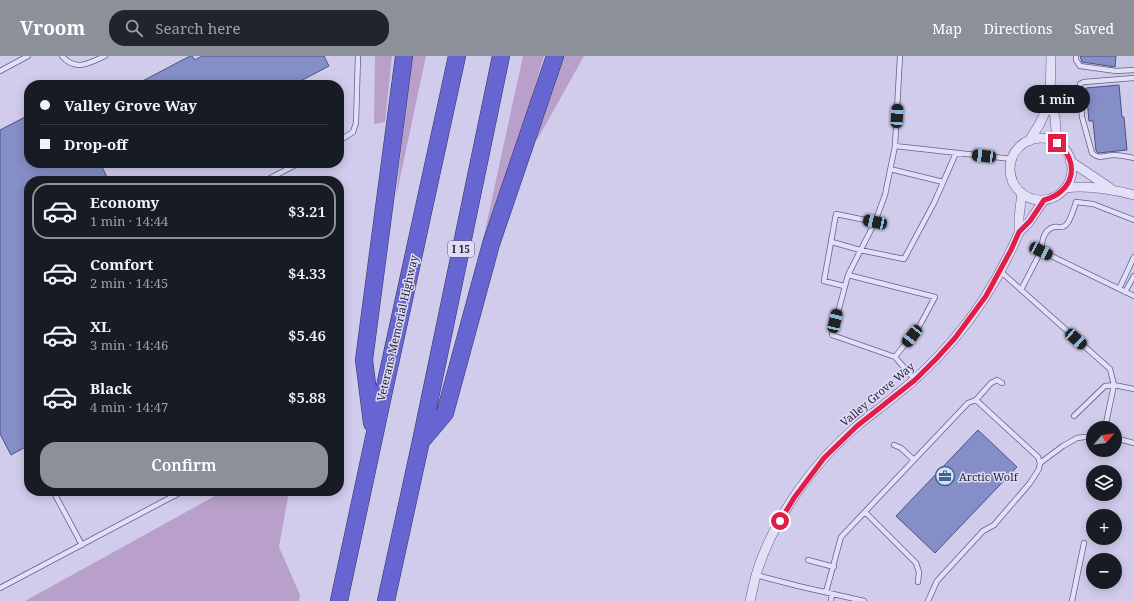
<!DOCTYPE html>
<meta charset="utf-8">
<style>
:root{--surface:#171b24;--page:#20242c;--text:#f1f3f6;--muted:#9ea1a6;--line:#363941;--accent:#8c9099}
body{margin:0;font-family:"Noto Serif",serif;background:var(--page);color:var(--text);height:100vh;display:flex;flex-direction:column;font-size:15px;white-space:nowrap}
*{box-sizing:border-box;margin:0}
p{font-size:13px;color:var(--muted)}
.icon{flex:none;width:22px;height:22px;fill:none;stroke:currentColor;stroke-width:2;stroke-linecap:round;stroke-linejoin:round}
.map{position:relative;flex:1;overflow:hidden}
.sheet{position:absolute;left:24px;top:120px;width:320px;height:320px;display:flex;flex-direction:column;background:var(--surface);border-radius:16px;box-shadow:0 2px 10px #0003}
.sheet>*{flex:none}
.banner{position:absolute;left:24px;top:24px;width:320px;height:88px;border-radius:16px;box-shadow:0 2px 10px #0003;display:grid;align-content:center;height:88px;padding:0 16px;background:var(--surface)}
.needle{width:26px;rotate:62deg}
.buttons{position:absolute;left:1086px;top:365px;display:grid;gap:8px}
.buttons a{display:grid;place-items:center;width:36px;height:36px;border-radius:50%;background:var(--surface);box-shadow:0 2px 10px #0003;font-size:20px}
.end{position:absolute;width:18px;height:18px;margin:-9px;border:5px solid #e11d48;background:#fff;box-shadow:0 0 0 2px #fff}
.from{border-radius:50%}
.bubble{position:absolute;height:28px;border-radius:14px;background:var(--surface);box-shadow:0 2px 10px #0003;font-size:13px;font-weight:600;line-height:28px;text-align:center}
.car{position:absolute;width:12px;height:24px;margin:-12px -6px;border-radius:5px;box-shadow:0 0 3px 1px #0007;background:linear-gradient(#222 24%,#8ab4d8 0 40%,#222 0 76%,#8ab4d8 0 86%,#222 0)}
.banner b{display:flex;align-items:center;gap:14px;height:38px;font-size:15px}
.banner b+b{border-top:1px solid var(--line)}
.banner i{width:10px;height:10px;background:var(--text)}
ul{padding:7px 0 0;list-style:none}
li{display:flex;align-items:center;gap:12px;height:56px;margin:0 8px 6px;padding:0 8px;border:2px solid transparent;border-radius:16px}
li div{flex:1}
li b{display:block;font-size:15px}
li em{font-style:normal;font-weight:600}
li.selected{border-color:var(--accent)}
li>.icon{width:36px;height:36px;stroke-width:1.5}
.button{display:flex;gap:8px;margin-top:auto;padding:8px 16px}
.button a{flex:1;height:46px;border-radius:16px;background:var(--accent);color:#fff;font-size:16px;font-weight:600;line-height:46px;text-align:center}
header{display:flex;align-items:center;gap:24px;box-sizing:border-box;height:56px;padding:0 20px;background:var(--accent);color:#fff}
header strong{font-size:19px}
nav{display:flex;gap:22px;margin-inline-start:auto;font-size:14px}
.search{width:280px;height:36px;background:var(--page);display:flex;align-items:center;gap:10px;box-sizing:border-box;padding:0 14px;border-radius:16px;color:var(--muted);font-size:15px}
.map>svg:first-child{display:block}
.green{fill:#b8a0ca}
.building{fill:#858ec7;stroke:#495285}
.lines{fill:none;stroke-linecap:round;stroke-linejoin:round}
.lane-casing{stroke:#616188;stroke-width:6}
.street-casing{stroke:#616188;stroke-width:10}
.highway-casing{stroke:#343756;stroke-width:18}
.lane{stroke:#e2dff7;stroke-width:4.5}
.street{stroke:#e2dff7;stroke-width:9}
.highway{stroke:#6765d2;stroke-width:17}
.route{stroke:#e11d48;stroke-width:5}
.labels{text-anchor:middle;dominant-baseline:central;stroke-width:3;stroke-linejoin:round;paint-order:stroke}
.shield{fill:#dfdbf4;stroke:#5b5b72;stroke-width:1}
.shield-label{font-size:10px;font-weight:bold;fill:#23243a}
.street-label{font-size:11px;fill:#23243a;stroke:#dfdbf4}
.poi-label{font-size:11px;fill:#23243a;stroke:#dfdbf4;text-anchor:start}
</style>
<header>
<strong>Vroom</strong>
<div class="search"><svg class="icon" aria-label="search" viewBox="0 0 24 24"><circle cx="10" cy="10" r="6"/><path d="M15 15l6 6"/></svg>Search here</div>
<nav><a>Map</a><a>Directions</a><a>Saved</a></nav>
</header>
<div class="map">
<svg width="1134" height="545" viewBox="0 0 1134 545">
<rect width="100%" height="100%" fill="#d1ccec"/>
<path class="green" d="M375,0H392L385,66L374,68Z
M411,0H426L396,141Z
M523,0H544L495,163L475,221Z
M560,0H584L537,84L533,83Z
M224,435H289L279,491L300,539L299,545H25Z"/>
<path class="building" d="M190,0H192L195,4L202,0H324L329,10L293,29H135Z
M1080,0H1116L1115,11L1082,6Z
M1119,29L1122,61H1124L1127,94L1098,97L1096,95L1093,65H1089L1086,32Z
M29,59V107H100L109,125H29V389L11,399L0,378V74Z
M978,374L1017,411L935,497L896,460Z"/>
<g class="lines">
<defs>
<path id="lane" d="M62,0C76,16 89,7 105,0
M900,0L895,90L885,139L875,166L848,219L832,279L895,301L915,324
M1076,0V4L1080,10L1116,15L1134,14
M0,15L28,0
M1134,22L1084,26L1080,28V32L1082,61L1092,97C1099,104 1105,99 1114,99C1120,99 1128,101 1134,102
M339,85L353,76L356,67L358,0
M895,90L1012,103
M890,113L943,126
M265,125L299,107
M832,186L860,194L904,203L934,147L956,97
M1041,195C1042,186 1043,174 1054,171C1058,170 1062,173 1066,169C1071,164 1074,152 1076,146L1093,148L1134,164
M1000,215L1110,313L1114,329L1105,372
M848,219L935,241L920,269L895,301
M844,230L824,225L836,158L875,166
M1119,233L1134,201
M1021,234L1041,195L1134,240
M1125,236L1134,220
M976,344L991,327L997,324L1002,327
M1074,360L1105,330L1114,329L1134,333
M1115,382L1134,387
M894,389L901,392L914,404
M1040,407L1063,390L1077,382L1093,380
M53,435L82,489
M865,456L916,507L919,516L918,526
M808,504L834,511
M756,519L798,530L864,545
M0,532L183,435
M826,536L841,481L968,347L976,344L1038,401L1040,407L1039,413L1030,427L994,469L983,475L937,525L928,545
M831,545L832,538
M1072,545L1084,487"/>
<path id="street" d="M1051,0L1050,46L1055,61L1057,87
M1010 113a31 31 0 1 1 62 0a31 31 0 1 1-62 0Z
M1029,85L1039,69L1050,46
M1070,105L1110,132
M1065,132C1089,129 1111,133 1134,139
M1019,176V161L1022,137
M750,545C752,536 754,527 756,519C773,463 813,407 857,370C870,359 883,350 895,340C917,323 936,304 954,283C977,256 996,226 1011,194C1014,189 1016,183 1019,177C1021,173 1026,170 1029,166C1034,159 1039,151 1044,144"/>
<path id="highway" d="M372,367L364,304L404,0
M423,383L445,357L491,188L555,0
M339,545C377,363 418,182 457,0
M386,545L421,385L501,0"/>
</defs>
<use href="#lane" class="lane-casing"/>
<use href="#street" class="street-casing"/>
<use href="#highway" class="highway-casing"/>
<use href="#lane" class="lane"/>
<use href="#street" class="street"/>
<use href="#highway" class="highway"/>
</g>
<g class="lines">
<path class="route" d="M780,465L794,442L824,402L857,370L915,324L937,302L955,282L986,240L1011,194L1019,176L1030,165L1044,144C1074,136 1081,106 1057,87"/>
</g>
<defs>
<symbol id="office-ring" viewBox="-11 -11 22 22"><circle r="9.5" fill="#dfdbf4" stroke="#366992" stroke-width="1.5"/><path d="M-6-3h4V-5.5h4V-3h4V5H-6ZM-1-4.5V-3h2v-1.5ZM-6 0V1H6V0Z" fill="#366992"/></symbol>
</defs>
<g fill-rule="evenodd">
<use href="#office-ring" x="934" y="409" width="22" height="22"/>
</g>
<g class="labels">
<rect class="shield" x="448" y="185" width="26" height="16" rx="3"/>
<g class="shield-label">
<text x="461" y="193">I 15</text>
</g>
<g class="street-label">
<text transform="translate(397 272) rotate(-77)">Veterans Memorial Highway</text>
<text transform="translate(877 338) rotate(-40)">Valley Grove Way</text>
</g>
<g class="poi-label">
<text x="959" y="420">Arctic Wolf</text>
</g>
</g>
</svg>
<div class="buttons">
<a><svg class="needle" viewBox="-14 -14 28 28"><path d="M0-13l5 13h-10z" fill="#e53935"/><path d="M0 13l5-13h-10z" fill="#9ea1a6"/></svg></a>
<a><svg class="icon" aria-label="layers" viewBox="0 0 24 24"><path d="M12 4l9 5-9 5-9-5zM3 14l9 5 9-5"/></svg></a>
<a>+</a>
<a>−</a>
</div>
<i class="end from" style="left:780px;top:465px"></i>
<i class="end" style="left:1057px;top:87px"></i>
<div class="bubble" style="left:1024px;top:29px;width:66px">1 min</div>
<i class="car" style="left:897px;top:60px;rotate:3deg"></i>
<i class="car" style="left:984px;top:100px;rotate:276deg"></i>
<i class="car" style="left:875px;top:166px;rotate:282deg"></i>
<i class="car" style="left:1041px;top:195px;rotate:116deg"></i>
<i class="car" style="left:835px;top:265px;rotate:13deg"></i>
<i class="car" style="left:912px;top:280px;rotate:218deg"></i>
<i class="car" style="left:1076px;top:283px;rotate:132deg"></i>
<div class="banner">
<b><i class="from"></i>Valley Grove Way</b>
<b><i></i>Drop-off</b>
</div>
<section class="sheet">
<ul>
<li class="selected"><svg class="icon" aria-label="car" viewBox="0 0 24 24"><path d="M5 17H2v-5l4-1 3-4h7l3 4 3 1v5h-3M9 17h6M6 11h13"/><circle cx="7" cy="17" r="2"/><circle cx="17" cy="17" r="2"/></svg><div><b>Economy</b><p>1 min · 14:44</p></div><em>$3.21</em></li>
<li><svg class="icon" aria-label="car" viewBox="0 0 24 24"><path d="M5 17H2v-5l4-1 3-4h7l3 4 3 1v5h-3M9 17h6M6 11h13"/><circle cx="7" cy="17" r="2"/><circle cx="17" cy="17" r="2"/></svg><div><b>Comfort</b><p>2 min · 14:45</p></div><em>$4.33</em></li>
<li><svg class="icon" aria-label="car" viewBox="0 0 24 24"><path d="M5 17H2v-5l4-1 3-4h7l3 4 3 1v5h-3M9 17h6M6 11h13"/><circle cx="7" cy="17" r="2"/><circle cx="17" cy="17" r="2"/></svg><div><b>XL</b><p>3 min · 14:46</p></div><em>$5.46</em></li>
<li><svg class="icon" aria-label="car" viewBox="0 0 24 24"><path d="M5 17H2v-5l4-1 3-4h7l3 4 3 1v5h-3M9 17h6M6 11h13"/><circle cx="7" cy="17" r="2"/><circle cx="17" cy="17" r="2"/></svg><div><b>Black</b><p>4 min · 14:47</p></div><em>$5.88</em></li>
</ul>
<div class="button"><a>Confirm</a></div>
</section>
</div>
